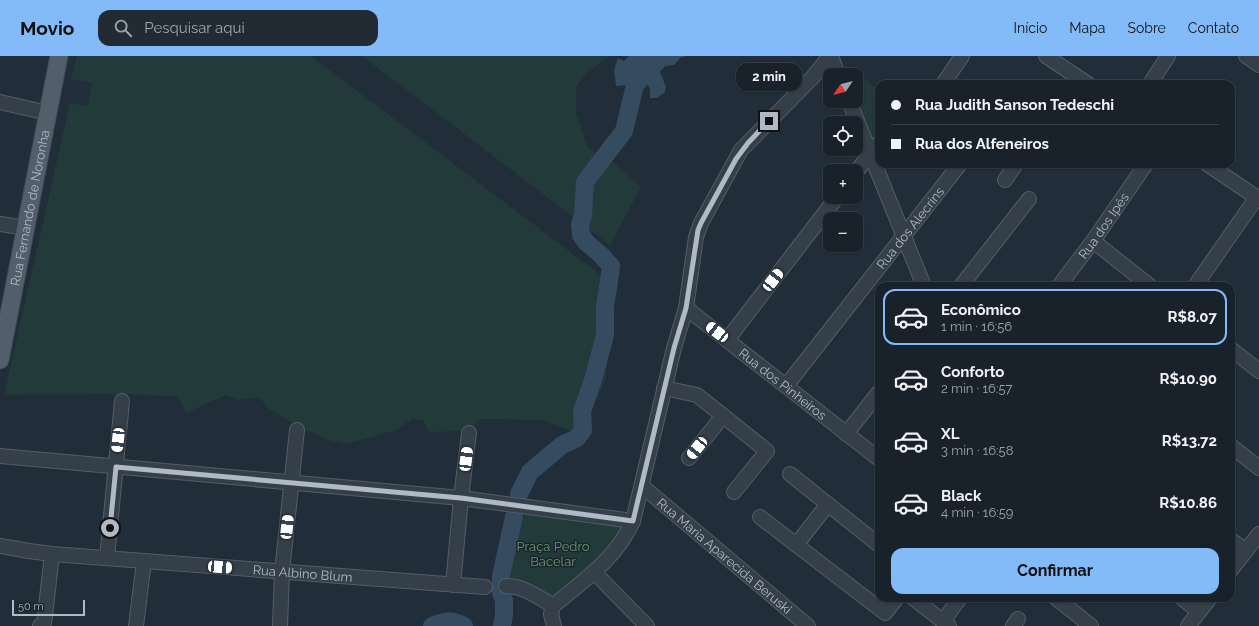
<!DOCTYPE html>
<html lang="pt">
<meta charset="utf-8">
<style>
:root{--surface:#19222b;--page:#222a33;--text:#f1f3f6;--muted:#9fa4a9;--line:#373f47;--accent:#82bbf8}
body{margin:0;font-family:Raleway,sans-serif;background:var(--page);color:var(--text);height:100vh;display:flex;flex-direction:column;font-size:15px;white-space:nowrap}
*{box-sizing:border-box;margin:0}
p{font-size:13px;color:var(--muted)}
.icon{flex:none;width:22px;height:22px;fill:none;stroke:currentColor;stroke-width:2;stroke-linecap:round;stroke-linejoin:round}
.map{position:relative;flex:1;overflow:hidden}
.drawer{position:absolute;left:875px;top:226px;width:360px;height:320px;display:flex;flex-direction:column;background:var(--surface);border-radius:12px;box-shadow:0 1px 3px #0004,0 0 0 1px var(--line)}
.drawer>*{flex:none}
.guide{position:absolute;left:875px;top:24px;width:360px;height:88px;border-radius:12px;box-shadow:0 1px 3px #0004,0 0 0 1px var(--line);display:grid;align-content:center;height:88px;padding:0 16px;background:var(--surface)}
.needle{width:26px;rotate:235deg}
.fabs{position:absolute;left:823px;top:12px;display:grid;gap:8px}
.fabs a{display:grid;place-items:center;width:40px;height:40px;border-radius:8px;background:var(--surface);box-shadow:0 1px 3px #0004,0 0 0 1px var(--line);font-size:20px}
.scale{position:absolute;left:12px;bottom:10px;width:73px;box-sizing:border-box;padding-left:4px;border:2px solid #afbac6;border-top:0;font-size:11px;line-height:14px;white-space:nowrap;color:#afbac6;-webkit-text-stroke:3px #1a242e;paint-order:stroke}
.end{position:absolute;width:18px;height:18px;margin:-9px;border:5px solid #afbac6;background:#111;box-shadow:0 0 0 2px #111}
.from{border-radius:50%}
.bubble{position:absolute;height:28px;border-radius:12px;background:var(--surface);box-shadow:0 1px 3px #0004,0 0 0 1px var(--line);font-size:13px;font-weight:700;line-height:28px;text-align:center}
.car{position:absolute;width:12px;height:24px;margin:-12px -6px;border-radius:5px;box-shadow:0 0 3px 1px #0007;background:linear-gradient(#fff 24%,#345 0 40%,#fff 0 76%,#345 0 86%,#fff 0)}
.guide b{display:flex;align-items:center;gap:14px;height:38px;font-size:15px}
.guide b+b{border-top:1px solid var(--line)}
.guide i{width:10px;height:10px;background:var(--text)}
ul{padding:7px 0 0;list-style:none}
li{display:flex;align-items:center;gap:12px;height:56px;margin:0 8px 6px;padding:0 8px;border:2px solid transparent;border-radius:12px}
li div{flex:1}
li b{display:block;font-size:15px}
li em{font-style:normal;font-weight:700}
li.selected{border-color:var(--accent)}
li>.icon{width:36px;height:36px;stroke-width:1.5}
.cta{display:flex;gap:8px;margin-top:auto;padding:8px 16px}
.cta a{flex:1;height:46px;border-radius:12px;background:var(--accent);color:#111;font-size:16px;font-weight:700;line-height:46px;text-align:center}
header{display:flex;align-items:center;gap:24px;box-sizing:border-box;height:56px;padding:0 20px;background:var(--accent);color:#111}
header strong{font-size:19px}
nav{display:flex;gap:22px;margin-inline-start:auto;font-size:14px}
.search{width:280px;height:36px;background:var(--page);display:flex;align-items:center;gap:10px;box-sizing:border-box;padding:0 14px;border-radius:12px;color:var(--muted);font-size:15px}
.map>svg:first-child{display:block}
.green{fill:#233a3a}
.water{fill:#354b60}
.lines{fill:none;stroke-linecap:round;stroke-linejoin:round}
.river{stroke:#354b60;stroke-width:18}
.minor-casing{stroke:#525d67;stroke-width:16}
.major-casing{stroke:#414b56;stroke-width:19}
.minor{stroke:#353f49;stroke-width:14}
.major{stroke:#525e6a;stroke-width:17}
.route{stroke:#afbac6;stroke-width:5}
.labels{text-anchor:middle;dominant-baseline:central;stroke-width:3;stroke-linejoin:round;paint-order:stroke}
.street-label{font-size:13px;fill:#afbac6;stroke:#1a242e}
.park-label{font-size:13px;fill:#67976d;stroke:#1a242e}
</style>
<header>
<strong>Movio</strong>
<div class="search"><svg class="icon" aria-label="search" viewBox="0 0 24 24"><circle cx="10" cy="10" r="6"/><path d="M15 15l6 6"/></svg>Pesquisar aqui</div>
<nav><a>Início</a><a>Mapa</a><a>Sobre</a><a>Contato</a></nav>
</header>
<div class="map">
<svg width="1259" height="570" viewBox="0 0 1259 570">
<rect width="100%" height="100%" fill="#212e39"/>
<path class="green" d="M77,0H311L606,223L610,257L606,323L580,378L542,364L496,363H481L467,375L429,376L423,365L412,363L396,374L365,383L344,388L326,383L306,374L269,353L259,341L239,344L225,339L186,357L177,340L113,338L4,339L70,47L88,50L92,27L71,23Z
M362,0H610L587,17L576,31V56L588,92L617,109L641,131L610,189Z
M842,9L879,34V77L873,85L856,43V19H846Z
M525,456L626,470L616,489L553,547L507,527Z"/>
<path class="water" d="M629,0H686L680,2L674,9L665,10L660,16L666,31L665,36L657,42H650V33L647,27L616,30L614,14L618,2L624,5Z"/>
<g class="lines">
<path class="river" d="M519,438L530,416L562,389L577,382L583,374L582,355L593,324L605,279V250L609,225L611,210L600,198L587,187L581,179L580,168L583,160L585,126L624,75L635,29L662,0
M432,570C444,565 452,563 464,570
M502,570L504,559V544L501,537V520L514,461"/>
<defs>
<g id="minor">
<path d="M831,0L838,19"/>
<path d="M1046,0L1088,28"/>
<path d="M1246,0L1259,9"/>
<path d="M943,28L962,0"/>
<path d="M1150,28L1168,0"/>
<path d="M849,45L924,230"/>
<path d="M0,46L48,57"/>
<path d="M1207,108L1259,143"/>
<path d="M856,116L879,87"/>
<path d="M1005,124L1016,108"/>
<path d="M0,168L25,172"/>
<path d="M1093,185L1150,230"/>
<path d="M961,230L1029,143"/>
<path id="s1" d="M1059,230L1093,185L1146,108"/>
<path d="M1195,230L1257,141"/>
<path id="s2" d="M686,252L879,403"/>
<path d="M727,284L837,141"/>
<path d="M1231,293L1259,315"/>
<path id="s3" d="M786,330L960,108"/>
<path d="M664,332L697,339L767,395L734,436"/>
<path d="M846,378L879,336"/>
<path d="M1231,390L1259,412"/>
<path d="M0,400L461,442L633,465"/>
<path d="M689,402L723,360"/>
<path d="M790,418L879,489"/>
<path id="s4" d="M642,430L808,570"/>
<path d="M760,461L885,557L897,542"/>
<path d="M1231,484L1246,495"/>
<path d="M796,489L828,448"/>
<path id="s5" d="M0,490L29,495L52,498L485,531"/>
<path d="M107,502L122,345"/>
<path d="M1231,514L1259,478"/>
<path d="M594,516L647,570"/>
<path d="M453,529L461,442L469,377"/>
<path d="M506,530C524,530 538,541 553,550"/>
<path d="M913,542L949,570"/>
<path d="M1056,542L1091,570"/>
<path d="M1182,542L1199,556"/>
<path d="M553,550C583,525 617,502 633,465L674,292L686,252L696,181L701,167L741,94L812,22L830,0"/>
<path d="M553,550L551,558L554,570"/>
<path d="M943,565L960,542"/>
<path d="M40,570L44,567L45,560L52,498"/>
<path d="M136,570L144,505"/>
<path d="M280,570L282,516L297,374"/>
<path d="M1013,570L1018,563"/>
<path d="M1188,570L1210,542"/>
</g>
<g id="major">
<path id="s6" d="M0,304L59,0"/>
</g>
</defs>
<use href="#minor" class="minor-casing"/>
<use href="#major" class="major-casing"/>
<use href="#minor" class="minor"/>
<use href="#major" class="major"/>
</g>
<g class="lines">
<path class="route" d="M110,472L116,411L461,442L633,465L674,292L686,252L698,174L701,167L736,103L748,87L769,65"/>
</g>
<g class="labels">
<g class="street-label">
<text stroke="none"><textPath href="#s6" startOffset="155">Rua Fernando de Noronha</textPath></text>
<text stroke="none"><textPath href="#s1" startOffset="75">Rua dos Ipês</textPath></text>
<text stroke="none"><textPath href="#s3" startOffset="201">Rua dos Alecrins</textPath></text>
<text stroke="none"><textPath href="#s2" startOffset="123">Rua dos Pinheiros</textPath></text>
<text stroke="none"><textPath href="#s4" startOffset="108">Rua Maria Aparecida Beruski</textPath></text>
<text stroke="none"><textPath href="#s5" startOffset="304">Rua Albino Blum</textPath></text>
</g>
<g class="park-label">
<text x="553" y="490">Praça Pedro<tspan x="553" dy="15">Bacelar</tspan></text>
</g>
</g>
</svg>
<div class="fabs">
<a><svg class="needle" viewBox="-14 -14 28 28"><path d="M0-13l5 13h-10z" fill="#e53935"/><path d="M0 13l5-13h-10z" fill="#9fa4a9"/></svg></a>
<a><svg class="icon" aria-label="locate" viewBox="0 0 24 24"><circle cx="12" cy="12" r="6"/><path d="M12 2v4M12 18v4M2 12h4M18 12h4"/></svg></a>
<a>+</a>
<a>−</a>
</div>
<div class="scale">50 m</div>
<i class="end from" style="left:110px;top:472px"></i>
<i class="end" style="left:769px;top:65px"></i>
<div class="bubble" style="left:736px;top:7px;width:66px">2 min</div>
<i class="car" style="left:773px;top:224px;rotate:38deg"></i>
<i class="car" style="left:717px;top:276px;rotate:308deg"></i>
<i class="car" style="left:118px;top:384px;rotate:186deg"></i>
<i class="car" style="left:697px;top:392px;rotate:219deg"></i>
<i class="car" style="left:466px;top:403px;rotate:7deg"></i>
<i class="car" style="left:287px;top:471px;rotate:6deg"></i>
<i class="car" style="left:220px;top:511px;rotate:94deg"></i>
<div class="guide">
<b><i class="from"></i>Rua Judith Sanson Tedeschi</b>
<b><i></i>Rua dos Alfeneiros</b>
</div>
<section class="drawer">
<ul>
<li class="selected"><svg class="icon" aria-label="car" viewBox="0 0 24 24"><path d="M5 17H2v-5l4-1 3-4h7l3 4 3 1v5h-3M9 17h6M6 11h13"/><circle cx="7" cy="17" r="2"/><circle cx="17" cy="17" r="2"/></svg><div><b>Econômico</b><p>1 min · 16:56</p></div><em>R$8.07</em></li>
<li><svg class="icon" aria-label="car" viewBox="0 0 24 24"><path d="M5 17H2v-5l4-1 3-4h7l3 4 3 1v5h-3M9 17h6M6 11h13"/><circle cx="7" cy="17" r="2"/><circle cx="17" cy="17" r="2"/></svg><div><b>Conforto</b><p>2 min · 16:57</p></div><em>R$10.90</em></li>
<li><svg class="icon" aria-label="car" viewBox="0 0 24 24"><path d="M5 17H2v-5l4-1 3-4h7l3 4 3 1v5h-3M9 17h6M6 11h13"/><circle cx="7" cy="17" r="2"/><circle cx="17" cy="17" r="2"/></svg><div><b>XL</b><p>3 min · 16:58</p></div><em>R$13.72</em></li>
<li><svg class="icon" aria-label="car" viewBox="0 0 24 24"><path d="M5 17H2v-5l4-1 3-4h7l3 4 3 1v5h-3M9 17h6M6 11h13"/><circle cx="7" cy="17" r="2"/><circle cx="17" cy="17" r="2"/></svg><div><b>Black</b><p>4 min · 16:59</p></div><em>R$10.86</em></li>
</ul>
<div class="cta"><a>Confirmar</a></div>
</section>
</div>
